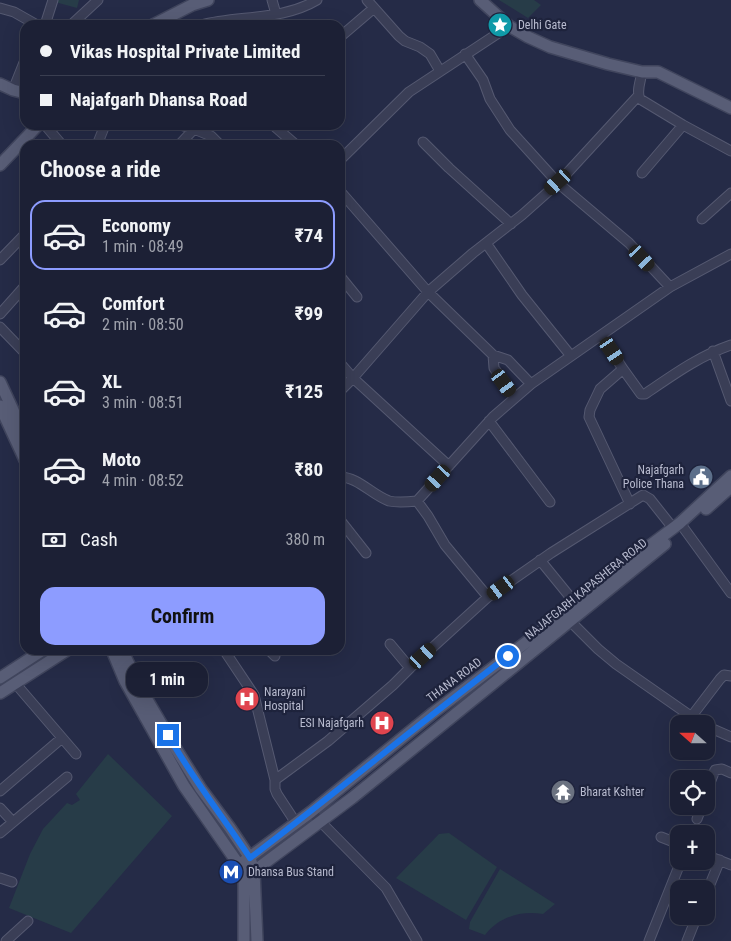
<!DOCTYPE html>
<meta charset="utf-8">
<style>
:root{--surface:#1c2035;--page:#292d41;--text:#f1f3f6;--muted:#a0a3ad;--line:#3a3e50;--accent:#8d9cff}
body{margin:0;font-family:"Roboto Condensed",sans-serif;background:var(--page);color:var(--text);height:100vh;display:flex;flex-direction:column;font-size:19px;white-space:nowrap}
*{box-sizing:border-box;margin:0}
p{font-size:16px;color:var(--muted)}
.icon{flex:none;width:28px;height:28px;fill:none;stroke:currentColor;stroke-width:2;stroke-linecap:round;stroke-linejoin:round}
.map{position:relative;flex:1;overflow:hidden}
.drawer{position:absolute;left:20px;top:140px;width:325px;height:515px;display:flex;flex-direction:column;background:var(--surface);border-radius:15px;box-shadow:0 5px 20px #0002,0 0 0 1px var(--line)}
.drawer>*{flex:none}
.banner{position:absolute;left:20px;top:20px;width:325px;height:110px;border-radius:15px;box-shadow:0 5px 20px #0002,0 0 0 1px var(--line);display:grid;align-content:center;height:110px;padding:0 20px;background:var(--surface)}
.needle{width:32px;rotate:291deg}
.fabs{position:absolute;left:670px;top:715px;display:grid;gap:10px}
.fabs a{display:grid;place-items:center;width:45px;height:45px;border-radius:10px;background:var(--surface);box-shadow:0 5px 20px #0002,0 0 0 1px var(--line);font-size:25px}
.end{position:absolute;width:22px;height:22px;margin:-11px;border:6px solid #1a73e8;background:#fff;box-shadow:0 0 0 2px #fff}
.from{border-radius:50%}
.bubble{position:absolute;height:35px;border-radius:15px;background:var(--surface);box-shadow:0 5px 20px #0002,0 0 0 1px var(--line);font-size:16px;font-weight:700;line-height:35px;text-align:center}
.car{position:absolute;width:15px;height:30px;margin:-15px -8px;border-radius:6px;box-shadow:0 0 4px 1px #0007;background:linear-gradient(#222 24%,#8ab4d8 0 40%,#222 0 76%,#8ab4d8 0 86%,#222 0)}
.banner b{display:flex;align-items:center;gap:18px;height:48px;font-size:19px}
.banner b+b{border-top:1px solid var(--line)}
.banner i{width:12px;height:12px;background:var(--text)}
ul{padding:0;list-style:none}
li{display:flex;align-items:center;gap:15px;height:70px;margin:0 10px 8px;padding:0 10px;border:2px solid transparent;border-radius:15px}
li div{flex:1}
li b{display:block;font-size:19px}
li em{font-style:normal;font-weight:700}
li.on{border-color:var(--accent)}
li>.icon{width:45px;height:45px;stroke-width:1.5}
h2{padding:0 20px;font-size:22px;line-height:60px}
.pay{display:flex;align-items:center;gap:12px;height:55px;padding:0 20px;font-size:19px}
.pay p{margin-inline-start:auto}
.button{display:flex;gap:10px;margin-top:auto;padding:10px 20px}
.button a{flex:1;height:58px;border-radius:15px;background:var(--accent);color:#111;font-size:20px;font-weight:700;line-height:58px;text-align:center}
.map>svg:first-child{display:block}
.green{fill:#273c48}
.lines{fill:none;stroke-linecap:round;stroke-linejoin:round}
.minor-casing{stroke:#555971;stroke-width:11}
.major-casing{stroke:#40455d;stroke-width:14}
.minor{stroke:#3a3e56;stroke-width:9}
.major{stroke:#585d76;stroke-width:11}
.route{stroke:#1a73e8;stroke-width:6}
.labels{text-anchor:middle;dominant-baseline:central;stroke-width:4.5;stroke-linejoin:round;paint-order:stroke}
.poi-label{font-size:12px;fill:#b8bbcf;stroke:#1e233c;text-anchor:start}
.street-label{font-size:12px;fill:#b8bbcf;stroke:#1e233c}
</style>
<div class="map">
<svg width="731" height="941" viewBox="0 0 731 941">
<rect width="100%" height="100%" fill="#252b47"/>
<path class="green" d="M56,0H79L77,8L55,2Z
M499,0H534L541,5L528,18Z
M108,754L172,816L71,933L9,908L30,854L43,829L67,803L72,805L80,800L76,794Z
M449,833L497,867L466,920L396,878L439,834Z
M500,869L555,904L543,914C521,910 499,917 485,935L469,929L470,922Z"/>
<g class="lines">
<defs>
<path id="minor" d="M272,0L276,14
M367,0L399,36L405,41L420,47L430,54L440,71
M0,8L14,12L37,25
M45,25L53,0
M71,25L98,0
M201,25C238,15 282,21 317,0
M340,37L374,8
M465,54L483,80L490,99L510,130L558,183L629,243L670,287
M642,72C641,80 636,91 640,99L683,125L731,151
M13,90L25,60
M45,125L62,145
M180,125L194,129
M273,125L296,145
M423,142L449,168L511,224
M181,143L194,129L211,136L220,145
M97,145L105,125
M340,160L409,92L509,26
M642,173L683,125
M340,191L428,292L493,355
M702,219L731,193
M486,243L522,295L571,356
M0,260L25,234
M340,276L357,297
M0,314L25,286
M0,327L25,353
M601,335L623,369L600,389L590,410L589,417L630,504
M713,351L731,401
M340,363L353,378L428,292L473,253L522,215L558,183L638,96
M623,369L641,394H645C673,375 699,356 731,345
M340,391L353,378L449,466
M515,397L494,368L493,355L508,360L531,384
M489,421L550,502
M340,477C358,477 372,495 389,501C398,503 408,502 417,501L493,417L531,384L670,287L731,254
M417,501L428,516L445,545L488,597
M340,520L366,553
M680,523L731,593
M540,560L575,603
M570,621L598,649L616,664L702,724
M390,644L410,668
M224,650L254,695L275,780V789L277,794L296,823
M269,650L275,656
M15,683L76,754
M691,717L720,679L724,675L731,676
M706,726L731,737
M275,780L328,741L393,685L410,668L488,597L551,553L643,495L650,499L673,528
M0,791L62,738
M706,793L715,770L722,769L731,773
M0,808L13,822
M311,812L386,888L417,941
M697,819L702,806
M0,833L67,777
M661,837L679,844
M706,855L731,865
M0,878L12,882
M706,894L720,860
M6,941L28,921
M649,941L681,861
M687,941L697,916"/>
<path id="major" d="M480,0L509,26L528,37L550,47L608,64L642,72H658L731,108
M153,25L192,5L208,0
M0,84L13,90L25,93
M0,165L38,125
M0,382L25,436
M0,406L25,460
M706,509L731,487
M112,650L125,681L184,786L239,865L244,876V941
M122,650L142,691L176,749L201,789L230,828L250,858L254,871L257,941
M0,678L43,650
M0,693L67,650
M239,865L311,812L433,713L553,622L616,571L680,523L731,476
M244,876L254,871L352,798L665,544"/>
</defs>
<use href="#minor" class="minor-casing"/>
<use href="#major" class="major-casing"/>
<use href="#minor" class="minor"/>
<use href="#major" class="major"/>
</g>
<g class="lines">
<path class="route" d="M168,735C192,778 223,817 250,858C337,792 421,722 508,656"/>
</g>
<defs>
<symbol id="sight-disc" viewBox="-11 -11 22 22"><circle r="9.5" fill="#0f9aa8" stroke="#1e233c"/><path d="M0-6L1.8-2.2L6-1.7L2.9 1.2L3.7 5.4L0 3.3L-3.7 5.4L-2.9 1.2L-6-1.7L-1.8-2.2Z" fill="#fff"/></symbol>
<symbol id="civic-disc" viewBox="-11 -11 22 22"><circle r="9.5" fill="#5c6f8a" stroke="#1e233c"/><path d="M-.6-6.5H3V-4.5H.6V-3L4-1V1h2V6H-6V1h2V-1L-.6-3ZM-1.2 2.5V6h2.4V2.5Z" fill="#fff"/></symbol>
<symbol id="hospital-disc" viewBox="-11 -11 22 22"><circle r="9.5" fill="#e0444e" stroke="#1e233c"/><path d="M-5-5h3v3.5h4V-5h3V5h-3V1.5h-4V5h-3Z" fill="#fff"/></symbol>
<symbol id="temple-disc" viewBox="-11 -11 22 22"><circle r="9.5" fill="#6b7280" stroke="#1e233c"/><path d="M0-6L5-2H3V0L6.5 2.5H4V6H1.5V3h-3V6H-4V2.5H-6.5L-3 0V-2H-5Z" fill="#fff"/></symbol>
<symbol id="metro-disc" viewBox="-11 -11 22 22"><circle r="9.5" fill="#1a4fb4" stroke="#1e233c"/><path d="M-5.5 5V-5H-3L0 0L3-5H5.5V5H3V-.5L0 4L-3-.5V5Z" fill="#fff"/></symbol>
</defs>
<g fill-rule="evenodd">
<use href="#sight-disc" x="486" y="11" width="28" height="28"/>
<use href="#civic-disc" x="687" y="463" width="28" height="28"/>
<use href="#hospital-disc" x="233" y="685" width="28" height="28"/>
<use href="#hospital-disc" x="368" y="709" width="28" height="28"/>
<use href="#temple-disc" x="549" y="778" width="28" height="28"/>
<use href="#metro-disc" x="217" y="858" width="28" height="28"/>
</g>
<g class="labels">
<g class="poi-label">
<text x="518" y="25">Delhi Gate</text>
<text x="684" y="470" text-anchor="end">Najafgarh<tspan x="684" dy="14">Police Thana</tspan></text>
<text x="264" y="692">Narayani<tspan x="264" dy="14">Hospital</tspan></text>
<text x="364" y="723" text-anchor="end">ESI Najafgarh</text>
<text x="580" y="792">Bharat Kshter</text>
<text x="248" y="872">Dhansa Bus Stand</text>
</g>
<g class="street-label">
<text transform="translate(586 589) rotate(-39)">NAJAFGARH KAPASHERA ROAD</text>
<text transform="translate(454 680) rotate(-37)">THANA ROAD</text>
</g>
</g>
</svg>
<div class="fabs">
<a><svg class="needle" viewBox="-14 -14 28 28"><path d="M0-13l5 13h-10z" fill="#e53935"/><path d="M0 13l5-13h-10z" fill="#a0a3ad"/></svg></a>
<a><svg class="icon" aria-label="locate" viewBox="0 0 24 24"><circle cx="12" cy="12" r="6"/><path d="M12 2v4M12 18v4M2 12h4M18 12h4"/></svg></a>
<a>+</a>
<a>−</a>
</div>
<i class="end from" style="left:508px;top:656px"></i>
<i class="end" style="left:168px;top:735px"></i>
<div class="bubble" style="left:126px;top:662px;width:82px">1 min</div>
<i class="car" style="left:558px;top:182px;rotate:228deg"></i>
<i class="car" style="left:642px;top:258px;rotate:137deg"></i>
<i class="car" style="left:612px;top:351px;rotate:146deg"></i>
<i class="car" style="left:504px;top:383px;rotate:144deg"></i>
<i class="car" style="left:438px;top:478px;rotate:222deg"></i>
<i class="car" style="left:501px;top:588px;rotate:234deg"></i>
<i class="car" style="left:423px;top:656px;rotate:48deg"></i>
<div class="banner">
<b><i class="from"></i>Vikas Hospital Private Limited</b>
<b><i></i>Najafgarh Dhansa Road</b>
</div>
<section class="drawer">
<h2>Choose a ride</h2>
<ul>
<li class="on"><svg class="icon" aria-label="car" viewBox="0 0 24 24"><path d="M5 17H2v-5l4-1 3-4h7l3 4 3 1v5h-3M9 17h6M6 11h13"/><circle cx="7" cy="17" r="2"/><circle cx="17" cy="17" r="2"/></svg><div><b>Economy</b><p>1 min · 08:49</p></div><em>₹74</em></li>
<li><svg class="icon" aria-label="car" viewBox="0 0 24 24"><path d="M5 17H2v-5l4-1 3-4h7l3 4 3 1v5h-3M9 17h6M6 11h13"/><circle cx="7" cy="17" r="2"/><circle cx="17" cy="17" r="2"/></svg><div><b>Comfort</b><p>2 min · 08:50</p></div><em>₹99</em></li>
<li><svg class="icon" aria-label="car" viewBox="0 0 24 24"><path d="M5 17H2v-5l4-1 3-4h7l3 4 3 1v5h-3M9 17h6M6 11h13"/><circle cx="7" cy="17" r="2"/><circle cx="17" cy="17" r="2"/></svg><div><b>XL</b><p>3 min · 08:51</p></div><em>₹125</em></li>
<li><svg class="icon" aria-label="car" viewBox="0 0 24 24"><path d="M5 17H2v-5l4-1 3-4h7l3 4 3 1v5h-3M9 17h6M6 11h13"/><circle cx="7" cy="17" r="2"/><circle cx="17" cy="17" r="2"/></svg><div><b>Moto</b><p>4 min · 08:52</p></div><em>₹80</em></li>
</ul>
<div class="pay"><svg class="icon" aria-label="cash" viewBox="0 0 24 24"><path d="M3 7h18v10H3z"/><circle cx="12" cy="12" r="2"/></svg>Cash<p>380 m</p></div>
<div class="button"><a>Confirm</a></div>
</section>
</div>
